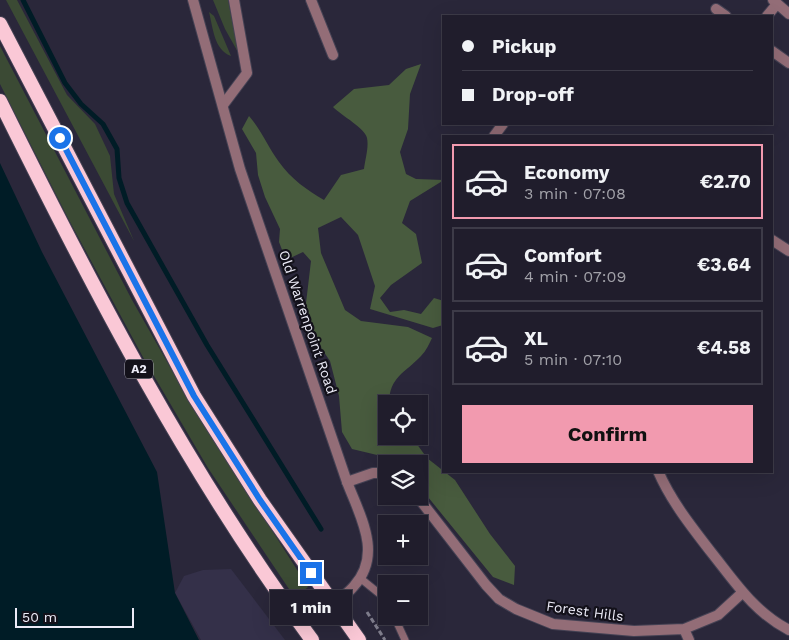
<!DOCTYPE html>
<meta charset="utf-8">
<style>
:root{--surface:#201d2c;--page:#2d2a38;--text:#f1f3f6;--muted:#a2a2a9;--line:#3d3b48;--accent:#f29aaf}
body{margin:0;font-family:"Work Sans",sans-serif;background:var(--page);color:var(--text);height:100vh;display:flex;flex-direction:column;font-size:19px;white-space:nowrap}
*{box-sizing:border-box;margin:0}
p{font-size:16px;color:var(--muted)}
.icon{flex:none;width:28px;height:28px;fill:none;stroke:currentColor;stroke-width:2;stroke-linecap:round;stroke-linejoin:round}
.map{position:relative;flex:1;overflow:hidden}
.drawer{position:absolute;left:442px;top:135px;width:331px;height:338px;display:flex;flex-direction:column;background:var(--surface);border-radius:0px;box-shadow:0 5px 20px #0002,0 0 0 1px var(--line)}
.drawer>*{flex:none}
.guide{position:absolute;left:442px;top:15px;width:331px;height:110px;border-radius:0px;box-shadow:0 5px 20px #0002,0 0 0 1px var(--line);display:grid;align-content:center;height:110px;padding:0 20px;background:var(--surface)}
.tools{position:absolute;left:378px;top:395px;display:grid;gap:10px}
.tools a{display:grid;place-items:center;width:50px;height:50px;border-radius:0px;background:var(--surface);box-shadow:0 5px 20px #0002,0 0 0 1px var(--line);font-size:25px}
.scale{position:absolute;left:15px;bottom:12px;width:119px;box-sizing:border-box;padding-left:5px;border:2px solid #ecebf7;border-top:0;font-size:14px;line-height:18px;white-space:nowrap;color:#ecebf7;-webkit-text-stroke:4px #13111a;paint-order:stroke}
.end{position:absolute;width:22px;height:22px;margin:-11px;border:6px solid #1a73e8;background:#fff;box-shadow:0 0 0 2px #fff}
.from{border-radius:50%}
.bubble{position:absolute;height:35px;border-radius:0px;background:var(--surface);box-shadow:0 5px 20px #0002,0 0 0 1px var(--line);font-size:16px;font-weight:700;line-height:35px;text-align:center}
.guide b{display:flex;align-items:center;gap:18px;height:48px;font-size:19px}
.guide b+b{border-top:1px solid var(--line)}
.guide i{width:12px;height:12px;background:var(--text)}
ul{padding:9px 0 0;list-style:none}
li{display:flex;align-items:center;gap:15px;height:75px;margin:0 10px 8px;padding:0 10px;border:2px solid var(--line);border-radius:0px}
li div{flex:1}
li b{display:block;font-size:19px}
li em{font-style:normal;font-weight:700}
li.on{border-color:var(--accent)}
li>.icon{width:45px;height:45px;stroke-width:1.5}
.action{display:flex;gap:10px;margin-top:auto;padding:10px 20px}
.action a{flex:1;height:58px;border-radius:0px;background:var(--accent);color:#111;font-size:20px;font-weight:700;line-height:58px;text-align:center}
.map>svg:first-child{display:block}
.built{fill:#343049}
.green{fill:#3b4a34}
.forest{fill:#485b3e}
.water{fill:#001c26}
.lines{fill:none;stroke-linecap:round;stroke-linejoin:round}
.stream{stroke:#001c26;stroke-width:5}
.service-casing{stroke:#454254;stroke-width:9}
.minor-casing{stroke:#454254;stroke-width:12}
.tertiary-casing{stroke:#454254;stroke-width:12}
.trunk-casing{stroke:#454254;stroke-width:16}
.path{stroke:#82808f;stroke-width:3;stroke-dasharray:5 2.5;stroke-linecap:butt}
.service{stroke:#936d77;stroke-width:7}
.minor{stroke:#936d77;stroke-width:10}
.tertiary{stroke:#936d77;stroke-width:10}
.trunk{stroke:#fac8d6;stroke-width:14}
.route{stroke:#1a73e8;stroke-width:6}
.labels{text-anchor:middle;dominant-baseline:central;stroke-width:4.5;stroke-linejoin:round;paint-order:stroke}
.shield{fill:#13111a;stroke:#abaab5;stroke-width:1}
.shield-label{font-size:12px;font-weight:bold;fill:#ecebf7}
.street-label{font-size:14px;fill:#ecebf7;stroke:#13111a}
</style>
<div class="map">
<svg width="789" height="640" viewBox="0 0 789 640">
<rect width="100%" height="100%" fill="#2a273a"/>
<path class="built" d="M231,569L285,640H201L175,593L184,576L203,570Z"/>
<path class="green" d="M6,0H17L67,95L95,124L110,156L114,194L134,241Z
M213,0H228L239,54L225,29Z
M209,12L214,16L231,56C214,50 213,28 209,12Z
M0,46L132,300L187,397L308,587L295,598L208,468L144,359L69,220L0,84Z"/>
<path class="forest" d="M421,64L410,94L408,129L400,152L406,174L416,179L444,180L410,201L402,223L416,234L422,263L391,285L380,298L390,312L404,310L421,314L434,298L444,301L443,325L433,328L370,309L375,286L358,235L341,217L318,228L321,253L345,310L361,321L408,327L432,338C429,344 426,351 421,356C405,373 389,377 389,404H386V436H411L427,458L455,480L490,534L515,566L514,585L493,577L419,486V464H401L398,460L352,449L342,432L339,396L330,361L313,336L306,303L311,261L303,252L286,260L279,242L280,229L265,197L258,175L256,153L242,129L249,116C262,131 268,147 279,162C291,179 307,190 324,200L341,175L364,169C365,160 369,147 367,138C365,128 342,116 333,107L354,89L389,85L406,69Z"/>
<path class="water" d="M0,163L42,252L157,472L175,593L199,640H0Z"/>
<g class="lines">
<path class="stream" d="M23,0L65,83L81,104L103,124L117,149L119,178L127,203L207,345L321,529"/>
<defs>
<path id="service" d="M360,578L381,595L386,603
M394,616L405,640"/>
<path id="minor" d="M311,0L333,55
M716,9L726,16
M767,16L777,4
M772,51L789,63
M223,105L247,73L234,0
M494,136L503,124
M772,240L789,251
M658,471C671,501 691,526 711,552C735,582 754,612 789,630
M347,482L373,473H386
M417,496L486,585L499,599L516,609L553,624L634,631L684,629L718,615L742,593
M684,629L689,640"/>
<path id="tertiary" d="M193,0L240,169L347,482C360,516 383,554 354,586C343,600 316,613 300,624
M773,0L789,14"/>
<path id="trunk" d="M0,24L194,396L260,500L359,640
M0,101C92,287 188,473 312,640"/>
</defs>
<use href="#service" class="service-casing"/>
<use href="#minor" class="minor-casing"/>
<use href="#tertiary" class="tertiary-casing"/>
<use href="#trunk" class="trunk-casing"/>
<path class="path" d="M367,612L385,640"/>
<use href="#service" class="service"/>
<use href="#minor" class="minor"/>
<use href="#tertiary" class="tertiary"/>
<use href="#trunk" class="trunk"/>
</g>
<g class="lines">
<path class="route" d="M60,138L194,396L260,500L311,573"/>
</g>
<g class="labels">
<rect class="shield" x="125" y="359.5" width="28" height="19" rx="4"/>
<g class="shield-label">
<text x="139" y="369">A2</text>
</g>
<g class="street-label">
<text transform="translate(308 322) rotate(71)">Old Warrenpoint Road</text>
<text transform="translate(585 611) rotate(8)">Forest Hills</text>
</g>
</g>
</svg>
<div class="tools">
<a><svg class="icon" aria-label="locate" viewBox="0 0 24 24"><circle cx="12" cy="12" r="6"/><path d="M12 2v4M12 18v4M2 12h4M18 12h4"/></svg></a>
<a><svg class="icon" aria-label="layers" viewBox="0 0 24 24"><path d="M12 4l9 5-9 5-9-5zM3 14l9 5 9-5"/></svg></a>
<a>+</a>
<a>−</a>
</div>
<div class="scale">50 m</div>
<i class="end from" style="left:60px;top:138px"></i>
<i class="end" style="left:311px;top:573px"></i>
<div class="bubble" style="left:270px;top:590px;width:82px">1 min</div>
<div class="guide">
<b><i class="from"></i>Pickup</b>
<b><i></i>Drop-off</b>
</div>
<section class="drawer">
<ul>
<li class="on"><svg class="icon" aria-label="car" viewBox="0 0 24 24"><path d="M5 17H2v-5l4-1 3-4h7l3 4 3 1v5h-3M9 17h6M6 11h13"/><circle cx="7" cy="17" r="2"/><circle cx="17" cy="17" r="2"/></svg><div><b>Economy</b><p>3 min · 07:08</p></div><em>€2.70</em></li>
<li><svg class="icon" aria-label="car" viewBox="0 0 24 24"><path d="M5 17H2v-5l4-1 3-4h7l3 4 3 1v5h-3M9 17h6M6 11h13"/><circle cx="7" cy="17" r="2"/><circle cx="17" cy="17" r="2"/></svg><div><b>Comfort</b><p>4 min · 07:09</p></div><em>€3.64</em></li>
<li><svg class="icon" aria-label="car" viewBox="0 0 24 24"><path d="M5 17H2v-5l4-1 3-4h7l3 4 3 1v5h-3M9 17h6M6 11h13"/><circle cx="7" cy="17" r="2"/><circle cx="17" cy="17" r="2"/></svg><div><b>XL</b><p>5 min · 07:10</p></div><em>€4.58</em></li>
</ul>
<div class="action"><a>Confirm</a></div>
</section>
</div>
